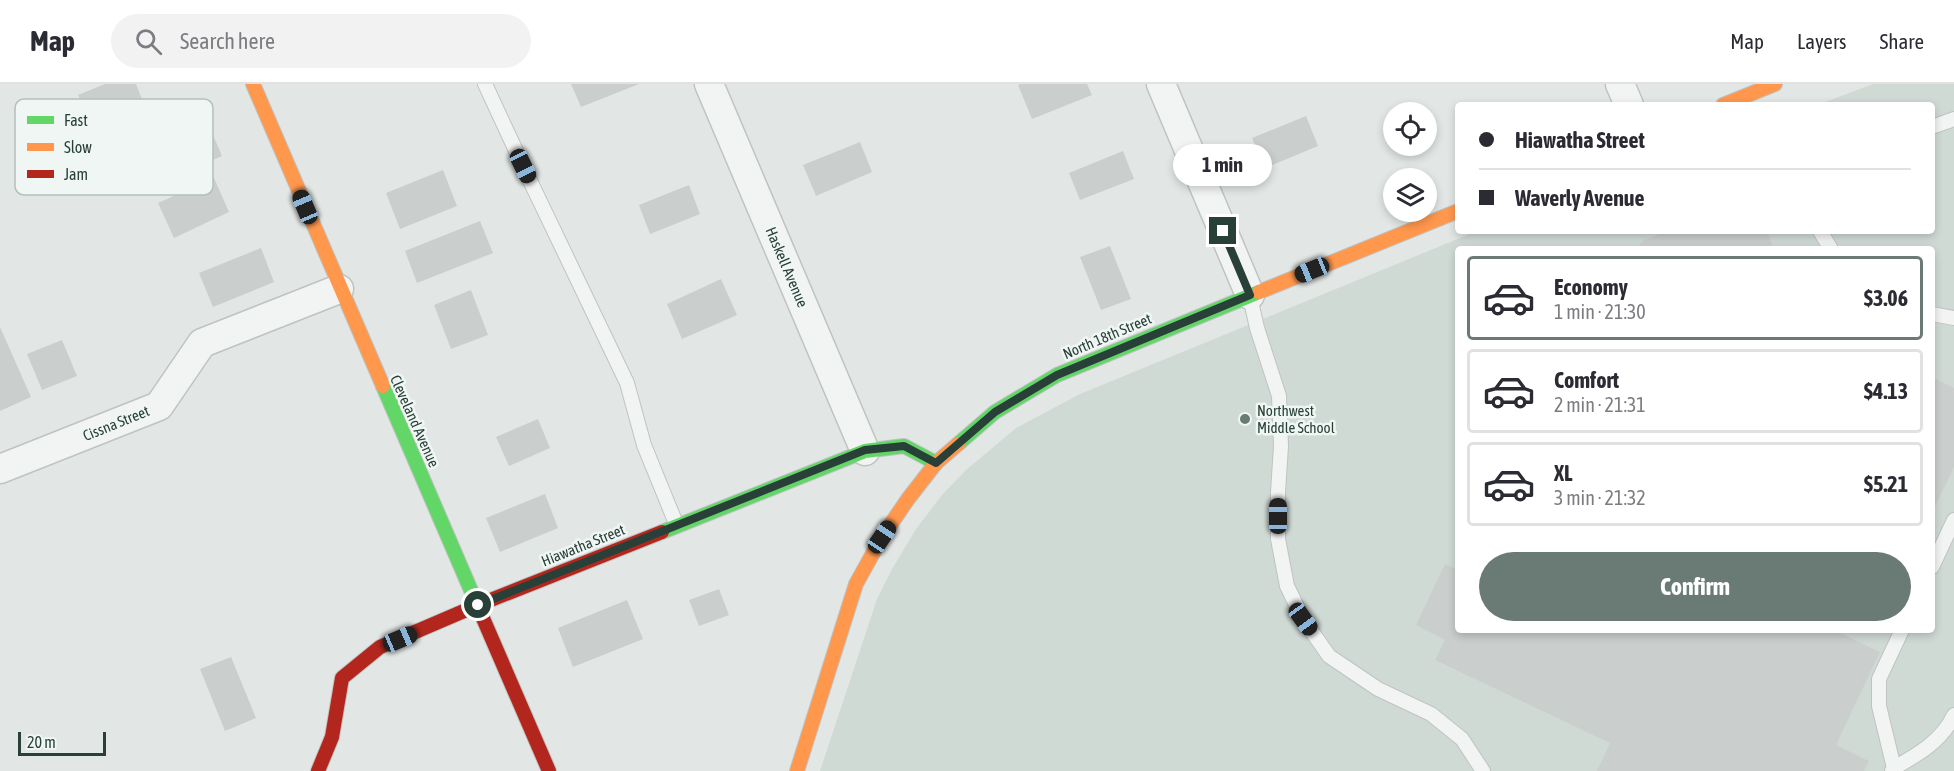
<!DOCTYPE html>
<meta charset="utf-8">
<style>
:root{--surface:#fff;--page:#f2f2f3;--text:#2b2b33;--muted:#7c7c81;--line:#e1e1e2;--accent:#6a7a75}
body{margin:0;font-family:"Asap Condensed",sans-serif;background:var(--page);color:var(--text);height:100vh;display:flex;flex-direction:column;font-size:22px;white-space:nowrap}
*{box-sizing:border-box;margin:0}
p{font-size:20px;color:var(--muted)}
.icon{flex:none;width:33px;height:33px;fill:none;stroke:currentColor;stroke-width:2;stroke-linecap:round;stroke-linejoin:round}
.map{position:relative;flex:1;overflow:hidden}
.drawer{position:absolute;left:1455px;top:162px;width:480px;height:387px;display:flex;flex-direction:column;background:var(--surface);border-radius:6px;box-shadow:0 3px 9px #0003}
.drawer>*{flex:none}
.banner{position:absolute;left:1455px;top:18px;width:480px;height:132px;border-radius:6px;box-shadow:0 3px 9px #0003;display:grid;align-content:center;height:132px;padding:0 24px;background:var(--surface)}
.tools{position:absolute;left:1383px;top:18px;display:grid;gap:12px}
.tools a{display:grid;place-items:center;width:54px;height:54px;border-radius:50%;background:var(--surface);box-shadow:0 3px 9px #0003;font-size:30px}
.scale{position:absolute;left:18px;bottom:15px;width:88px;box-sizing:border-box;padding-left:6px;border:3px solid #294038;border-top:0;font-size:16px;line-height:21px;white-space:nowrap;color:#294038;-webkit-text-stroke:4px #f0f6f4;paint-order:stroke}
.end{position:absolute;width:27px;height:27px;margin:-14px;border:8px solid #294038;background:#fff;box-shadow:0 0 0 3px #fff}
.from{border-radius:50%}
.bubble{position:absolute;height:42px;border-radius:21px;background:var(--surface);box-shadow:0 3px 9px #0003;font-size:20px;font-weight:700;line-height:42px;text-align:center}
.car{position:absolute;width:18px;height:36px;margin:-18px -9px;border-radius:8px;box-shadow:0 0 4px 2px #0007;background:linear-gradient(#222 24%,#8ab4d8 0 40%,#222 0 76%,#8ab4d8 0 86%,#222 0)}
.banner b{display:flex;align-items:center;gap:21px;height:57px;font-size:22px}
.banner b+b{border-top:2px solid var(--line)}
.banner i{width:15px;height:15px;background:var(--text)}
ul{padding:10px 0 0;list-style:none}
li{display:flex;align-items:center;gap:18px;height:84px;margin:0 12px 9px;padding:0 12px;border:3px solid var(--line);border-radius:6px}
li div{flex:1}
li b{display:block;font-size:22px}
li em{font-style:normal;font-weight:700}
li.current{border-color:var(--accent)}
li>.icon{width:54px;height:54px;stroke-width:1.5}
.cta{display:flex;gap:12px;margin-top:auto;padding:12px 24px}
.cta a{flex:1;height:69px;border-radius:36px;background:var(--accent);color:#fff;font-size:24px;font-weight:700;line-height:69px;text-align:center}
header{display:flex;align-items:center;gap:36px;box-sizing:border-box;height:84px;padding:0 30px;background:var(--surface);border-bottom:2px solid var(--line)}
header strong{font-size:28px}
nav{display:flex;gap:33px;margin-inline-start:auto;font-size:21px}
.search{width:420px;height:54px;background:var(--page);display:flex;align-items:center;gap:15px;box-sizing:border-box;padding:0 21px;border-radius:33px;color:var(--muted);font-size:22px}
.map>svg:first-child{display:block}
.built{fill:#d0dad5;fill-rule:evenodd}
.building{fill:#cacfcd}
.lines{fill:none;stroke-linecap:round;stroke-linejoin:round}
.lane-casing{stroke:#bfc3c1;stroke-width:16}
.street-casing{stroke:#bfc3c1;stroke-width:31}
.fast-casing{stroke:#bfc3c1;stroke-width:16}
.slow-casing{stroke:#bfc3c1;stroke-width:16}
.jam-casing{stroke:#bfc3c1;stroke-width:16}
.lane{stroke:#f1f4f3;stroke-width:14}
.street{stroke:#f1f4f3;stroke-width:28}
.fast{stroke:#63d668;stroke-width:14}
.slow{stroke:#ff974d;stroke-width:14}
.jam{stroke:#b3261e;stroke-width:14}
.route{stroke:#294038;stroke-width:8}
.poi-dot{fill:#6a7a75;stroke:#f0f6f4;stroke-width:2}
.labels{text-anchor:middle;dominant-baseline:central;stroke-width:5;stroke-linejoin:round;paint-order:stroke}
.street-label{font-size:15px;fill:#294038;stroke:#f0f6f4}
.poi-label{font-size:15px;fill:#294038;stroke:#f0f6f4;text-anchor:start}
.key{fill:#f0f6f4;stroke:#b4bfbc;stroke-width:1.5}
.key-label{font-size:16px;fill:#294038}
</style>
<header>
<strong>Map</strong>
<div class="search"><svg class="icon" aria-label="search" viewBox="0 0 24 24"><circle cx="10" cy="10" r="6"/><path d="M15 15l6 6"/></svg>Search here</div>
<nav><a>Map</a><a>Layers</a><a>Share</a></nav>
</header>
<div class="map">
<svg width="1954" height="687" viewBox="0 0 1954 687">
<rect width="100%" height="100%" fill="#e2e7e5"/>
<path class="built" d="M1873,0H1954V687H820L877,515L892,485L916,445L942,411L966,386L1016,344L1080,310L1477,147H1932V21H1817ZM1458,165H1932V546H1458Z"/>
<path class="building" d="M105,0H136L145,23L161,17L169,34L100,63L78,11Z
M571,0H639L581,23Z
M1021,0H1087L1092,11L1032,35L1018,1Z
M1306,32L1318,62L1265,84L1252,54Z
M207,37L222,72L157,100L142,65Z
M860,58L872,88L816,112L803,81Z
M1123,67L1134,95L1080,116L1069,89Z
M443,86L457,122L400,145L386,109Z
M214,94L229,128L174,154L158,119Z
M689,101L700,130L650,150L639,121Z
M480,137L493,169L417,199L405,167Z
M1667,147H1767L1774,165H1638L1642,157Z
M1110,162L1131,215L1101,226L1080,173Z
M261,164L274,198L213,223L199,189Z
M721,195L737,231L682,255L667,220Z
M471,206L488,251L451,265L434,221Z
M0,243L31,313L0,327Z
M62,256L77,292L42,306L27,270Z
M1932,293L1954,304V383L1932,429Z
M538,335L550,364L509,382L496,353Z
M545,410L558,444L500,468L486,434Z
M1445,480L1458,486V546H1834L1880,568L1836,661L1869,677L1864,687H1597L1610,659L1435,576L1445,556L1416,541Z
M719,505L729,531L699,542L689,516Z
M627,516L643,555L573,583L558,544Z
M231,573L256,634L225,647L200,585Z"/>
<g class="lines">
<defs>
<path id="lane" d="M485,0L523,82L627,299L644,361L677,442
M1932,43L1954,35
M1820,147L1831,165
M1250,213L1257,244L1279,312L1281,362L1278,408V455L1287,502L1303,535L1329,572L1378,605L1431,630L1462,655L1483,687
M1932,230L1954,234
M1932,483L1954,436
M1894,684L1879,622V595L1902,546
M1892,687L1894,684C1917,671 1942,657 1954,631"/>
<path id="street" d="M709,0L865,367
M1161,0L1250,211
M1620,0L1629,21
M0,385L159,322L202,259L339,205"/>
<path id="fast" d="M383,302L479,525
M958,360L995,328L1057,291L1259,208
M662,448L865,367L904,362L936,379"/>
<path id="slow" d="M253,0L383,302
M1723,21L1775,0
M1259,208L1458,127
M797,687L856,500L882,453L908,415L936,379L958,360"/>
<path id="jam" d="M479,525L549,687
M318,687L332,653L342,594L380,563L478,521L662,448"/>
</defs>
<use href="#lane" class="lane-casing"/>
<use href="#street" class="street-casing"/>
<use href="#fast" class="fast-casing"/>
<use href="#slow" class="slow-casing"/>
<use href="#jam" class="jam-casing"/>
<use href="#lane" class="lane"/>
<use href="#street" class="street"/>
<use href="#fast" class="fast"/>
<use href="#slow" class="slow"/>
<use href="#jam" class="jam"/>
</g>
<g class="lines">
<path class="route" d="M478,521L865,366L904,362L936,379L995,328L1057,291L1250,211L1223,147"/>
</g>
<circle class="poi-dot" cx="1245" cy="335" r="6"/>
<g class="labels">
<g class="street-label">
<text transform="translate(787 183) rotate(67)">Haskell Avenue</text>
<text transform="translate(1107 252) rotate(-23)">North 18th Street</text>
<text transform="translate(415 337) rotate(66)">Cleveland Avenue</text>
<text transform="translate(116 339) rotate(-22)">Cissna Street</text>
<text transform="translate(583 461) rotate(-22)">Hiawatha Street</text>
</g>
<g class="poi-label">
<text x="1257" y="326">Northwest<tspan x="1257" dy="17">Middle School</tspan></text>
</g>
</g>
<rect x="15" y="15" width="198" height="96" rx="9" class="key"/>
<rect x="27" y="32" width="27" height="8" fill="#63d668"/>
<rect x="27" y="59" width="27" height="8" fill="#ff974d"/>
<rect x="27" y="86" width="27" height="8" fill="#b3261e"/>
<g class="key-label">
<text x="64" y="42">Fast</text>
<text x="64" y="69">Slow</text>
<text x="64" y="96">Jam</text>
</g>
</svg>
<div class="tools">
<a><svg class="icon" aria-label="locate" viewBox="0 0 24 24"><circle cx="12" cy="12" r="6"/><path d="M12 2v4M12 18v4M2 12h4M18 12h4"/></svg></a>
<a><svg class="icon" aria-label="layers" viewBox="0 0 24 24"><path d="M12 4l9 5-9 5-9-5zM3 14l9 5 9-5"/></svg></a>
</div>
<div class="scale">20 m</div>
<i class="end from" style="left:478px;top:521px"></i>
<i class="end" style="left:1223px;top:147px"></i>
<div class="bubble" style="left:1173px;top:60px;width:99px">1 min</div>
<i class="car" style="left:523px;top:82px;rotate:154deg"></i>
<i class="car" style="left:305px;top:123px;rotate:337deg"></i>
<i class="car" style="left:1312px;top:186px;rotate:248deg"></i>
<i class="car" style="left:1278px;top:432px;rotate:0deg"></i>
<i class="car" style="left:882px;top:453px;rotate:34deg"></i>
<i class="car" style="left:1303px;top:535px;rotate:144deg"></i>
<i class="car" style="left:400px;top:555px;rotate:67deg"></i>
<div class="banner">
<b><i class="from"></i>Hiawatha Street</b>
<b><i></i>Waverly Avenue</b>
</div>
<section class="drawer">
<ul>
<li class="current"><svg class="icon" aria-label="car" viewBox="0 0 24 24"><path d="M5 17H2v-5l4-1 3-4h7l3 4 3 1v5h-3M9 17h6M6 11h13"/><circle cx="7" cy="17" r="2"/><circle cx="17" cy="17" r="2"/></svg><div><b>Economy</b><p>1 min · 21:30</p></div><em>$3.06</em></li>
<li><svg class="icon" aria-label="car" viewBox="0 0 24 24"><path d="M5 17H2v-5l4-1 3-4h7l3 4 3 1v5h-3M9 17h6M6 11h13"/><circle cx="7" cy="17" r="2"/><circle cx="17" cy="17" r="2"/></svg><div><b>Comfort</b><p>2 min · 21:31</p></div><em>$4.13</em></li>
<li><svg class="icon" aria-label="car" viewBox="0 0 24 24"><path d="M5 17H2v-5l4-1 3-4h7l3 4 3 1v5h-3M9 17h6M6 11h13"/><circle cx="7" cy="17" r="2"/><circle cx="17" cy="17" r="2"/></svg><div><b>XL</b><p>3 min · 21:32</p></div><em>$5.21</em></li>
</ul>
<div class="cta"><a>Confirm</a></div>
</section>
</div>
